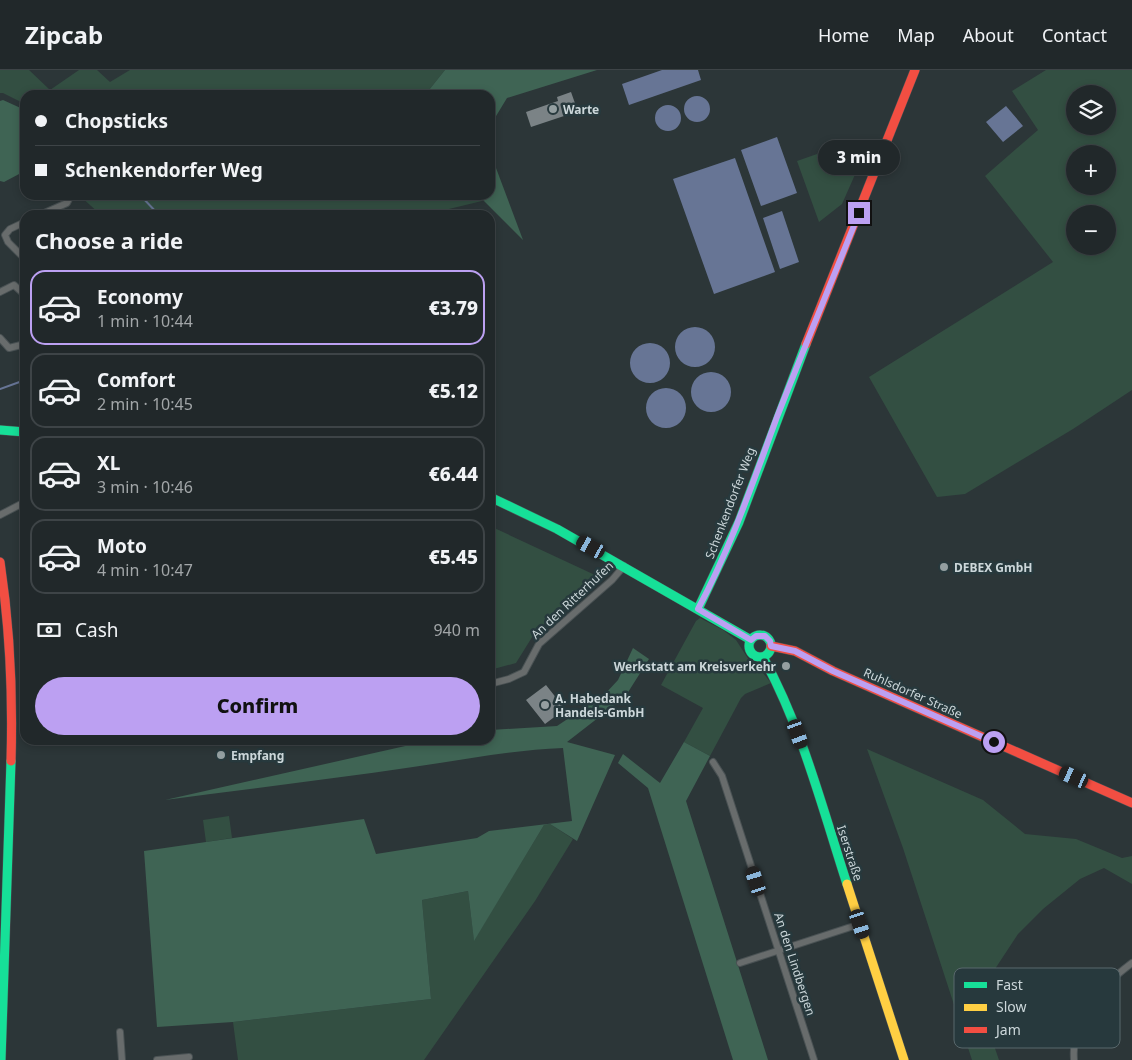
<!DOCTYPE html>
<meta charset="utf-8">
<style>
:root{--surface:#21282a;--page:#2d3436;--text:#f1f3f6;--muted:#a2a6a8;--line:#3e4447;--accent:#bca0f2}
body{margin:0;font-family:"Noto Sans",sans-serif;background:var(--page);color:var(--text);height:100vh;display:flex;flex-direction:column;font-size:19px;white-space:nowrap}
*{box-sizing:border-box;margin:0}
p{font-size:16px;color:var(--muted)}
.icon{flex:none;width:28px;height:28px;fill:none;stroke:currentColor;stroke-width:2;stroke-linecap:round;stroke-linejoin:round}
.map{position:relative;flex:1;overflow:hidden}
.details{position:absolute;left:20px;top:140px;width:475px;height:535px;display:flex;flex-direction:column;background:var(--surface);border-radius:15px;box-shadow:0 2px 8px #0003,0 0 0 1px var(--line)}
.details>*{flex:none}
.banner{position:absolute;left:20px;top:20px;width:475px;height:110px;border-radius:15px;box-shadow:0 2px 8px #0003,0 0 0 1px var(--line);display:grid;align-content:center;height:110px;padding:0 15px;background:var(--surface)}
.buttons{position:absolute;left:1066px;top:15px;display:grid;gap:10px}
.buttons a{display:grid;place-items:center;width:50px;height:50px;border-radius:50%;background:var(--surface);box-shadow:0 2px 8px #0003,0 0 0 1px var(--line);font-size:25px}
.end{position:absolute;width:22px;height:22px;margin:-11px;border:6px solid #bca0f2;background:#111;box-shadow:0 0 0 2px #111}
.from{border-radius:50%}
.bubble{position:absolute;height:35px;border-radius:18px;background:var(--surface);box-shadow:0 2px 8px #0003,0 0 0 1px var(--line);font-size:16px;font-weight:800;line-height:35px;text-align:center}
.car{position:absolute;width:15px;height:30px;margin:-15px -8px;border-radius:6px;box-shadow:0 0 4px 1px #0007;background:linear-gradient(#222 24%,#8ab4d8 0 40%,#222 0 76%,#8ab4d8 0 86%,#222 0)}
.banner b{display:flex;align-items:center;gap:18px;height:48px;font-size:19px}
.banner b+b{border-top:1px solid var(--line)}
.banner i{width:12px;height:12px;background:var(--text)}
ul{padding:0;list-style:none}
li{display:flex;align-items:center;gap:15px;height:75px;margin:0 10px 8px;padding:0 5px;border:2px solid var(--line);border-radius:15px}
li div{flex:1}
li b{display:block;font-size:19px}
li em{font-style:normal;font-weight:800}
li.on{border-color:var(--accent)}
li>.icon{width:45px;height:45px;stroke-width:1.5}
h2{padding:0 15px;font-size:22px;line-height:60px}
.pay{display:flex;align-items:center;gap:12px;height:55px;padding:0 15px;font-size:19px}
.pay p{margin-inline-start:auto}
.button{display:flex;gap:10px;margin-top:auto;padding:10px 15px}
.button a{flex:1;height:58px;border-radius:30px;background:var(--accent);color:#111;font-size:20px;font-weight:800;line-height:58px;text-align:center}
header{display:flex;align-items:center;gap:30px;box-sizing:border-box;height:70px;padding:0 25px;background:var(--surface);border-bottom:1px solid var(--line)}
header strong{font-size:24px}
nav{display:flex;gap:28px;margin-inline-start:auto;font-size:18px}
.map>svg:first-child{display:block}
.green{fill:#334f42;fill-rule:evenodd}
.forest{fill:#3f6454}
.water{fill:#677595}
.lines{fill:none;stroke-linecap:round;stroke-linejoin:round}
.stream{stroke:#677595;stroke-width:2}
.building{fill:#7b8386}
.street-casing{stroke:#4a5254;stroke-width:8}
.fast-casing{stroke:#4a5254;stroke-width:10}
.slow-casing{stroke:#4a5254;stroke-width:10}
.jam-casing{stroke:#4a5254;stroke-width:10}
.street{stroke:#686c6c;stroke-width:6}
.fast{stroke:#16e098;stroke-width:9}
.slow{stroke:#ffcf43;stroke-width:9}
.jam{stroke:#f24e42;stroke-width:9}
.route{stroke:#bca0f2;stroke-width:6}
.poi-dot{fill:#949fa1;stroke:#27393d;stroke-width:2}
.labels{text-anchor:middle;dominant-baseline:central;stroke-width:5;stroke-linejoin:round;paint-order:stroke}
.poi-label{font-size:12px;font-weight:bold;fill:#ccd7da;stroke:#27393d;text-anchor:start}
.street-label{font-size:12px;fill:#ccd7da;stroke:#27393d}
.key{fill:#27393d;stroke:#59686c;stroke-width:1}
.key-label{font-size:14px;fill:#ccd7da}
</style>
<header>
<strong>Zipcab</strong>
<nav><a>Home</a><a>Map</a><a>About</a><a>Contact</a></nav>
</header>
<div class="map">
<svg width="1132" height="990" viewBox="0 0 1132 990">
<rect width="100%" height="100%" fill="#2c3638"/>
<path class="green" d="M0,0H29L50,20L79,0H97L110,12L130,0H445L425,25H25V34L3,23H0Z
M1046,0H1132V320L1073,359L965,424L937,427L869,307L1053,192L985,106L1038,60L1012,21ZM1075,24H1108V56H1075ZM1075,84H1108V116H1075ZM1075,144H1108V176H1075Z
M865,82L842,134L819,152L797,91L817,84L822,97Z
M79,125H478L482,131L424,145H101Z
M490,456L595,505L534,564L516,593L490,600Z
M700,548L723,560L736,570L749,590L755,593L771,613L745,624L741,628L710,686L684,672L703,638L661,615L696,551Z
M867,679L983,730L1025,764L1076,769L1122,788L1132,786V814L1104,798L1080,809L1043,839L1018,864L995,899L981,938L999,990H972L903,778Z
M229,746L232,768L206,772L203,750Z
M550,754L573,769L535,831L424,990H238L233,952L431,929L422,830L468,821L474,870L544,755Z"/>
<path class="forest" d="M445,0H597L507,28L490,56V25H425Z
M3,30L25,40V98L21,103L4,112L0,111V31Z
M490,82L523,170L478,125H490Z
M633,578L649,589L625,627L567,672L615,685L577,771L550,754L544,755L474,871L468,821L422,830L431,929L233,952L157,957L144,781L364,749L376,784L477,768L489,761L572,751L563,678C512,680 463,690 413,697C331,709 248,719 165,730L432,670H490V660L557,656L605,624L618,610Z
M684,672L710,686L686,731L768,990H733L648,718L618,693L623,684L660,713Z"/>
<path class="water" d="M662,0H698L701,10L629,35L622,14Z
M684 39a13 13 0 1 1 26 0a13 13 0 1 1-26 0Z
M655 48a13 13 0 1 1 26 0a13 13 0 1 1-26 0Z
M1006,36L1023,56L1003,72L986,52Z
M777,67L797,123L761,136L741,80Z
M735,88L775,202L714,224L673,109Z
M782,141L799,192L780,199L763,148Z
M675 277a20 20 0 1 1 40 0a20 20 0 1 1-40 0Z
M630 293a20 20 0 1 1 40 0a20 20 0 1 1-40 0Z
M691 322a20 20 0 1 1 40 0a20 20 0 1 1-40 0Z
M646 338a20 20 0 1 1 40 0a20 20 0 1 1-40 0Z"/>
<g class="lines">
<path class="stream" d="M140,125L159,145
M0,319L25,310"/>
</g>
<path class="building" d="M571,22L576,36L562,41L564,46L531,57L526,42L558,31L557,27Z
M546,615L565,639L545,654L526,630Z"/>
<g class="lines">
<defs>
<path id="street" d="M40,145L67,133L70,127
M25,152L10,159L5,165L8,172L25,189
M0,222L14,215L25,225
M0,268L9,278L25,274
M0,445L25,432
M490,614L509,609L524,602L539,574L612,510L624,496
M713,692L722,706L814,990
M740,893L860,854
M120,962L122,990
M157,990L189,987
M1074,990C1071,943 1098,919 1132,893"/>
<path id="fast" d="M0,360L25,362
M490,427L557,459L751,570
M698,539L739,452L806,274
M749 576a11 11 0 1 1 22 0a11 11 0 1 1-22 0Z
M763,587C802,658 822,737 847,814
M1,990L11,691"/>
<path id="slow" d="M847,814L904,990"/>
<path id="jam" d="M806,274L915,0
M0,492C10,558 13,624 11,691
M771,576L795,581L833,601L1132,733"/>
</defs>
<use href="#street" class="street-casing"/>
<use href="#fast" class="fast-casing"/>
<use href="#slow" class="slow-casing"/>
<use href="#jam" class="jam-casing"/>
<use href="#street" class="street"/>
<use href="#fast" class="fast"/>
<use href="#slow" class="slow"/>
<use href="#jam" class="jam"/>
</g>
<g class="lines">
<path class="route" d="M859,143C832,211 804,278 777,347C753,412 731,477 698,539L751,570L756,566H765L770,571L771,576L795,581L833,601L994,672"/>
</g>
<g class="poi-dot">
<circle cx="553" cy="39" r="5"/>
<circle cx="944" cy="497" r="5"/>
<circle cx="786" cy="596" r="5"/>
<circle cx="545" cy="635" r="5"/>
<circle cx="221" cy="685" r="5"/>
</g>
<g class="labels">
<g class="poi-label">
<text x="563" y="39">Warte</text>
<text x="954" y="497">DEBEX GmbH</text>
<text x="776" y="596" text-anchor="end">Werkstatt am Kreisverkehr</text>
<text x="555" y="628">A. Habedank<tspan x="555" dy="14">Handels-GmbH</tspan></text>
<text x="231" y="685">Empfang</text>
</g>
<g class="street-label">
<text transform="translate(730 433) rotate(-69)">Schenkendorfer Weg</text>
<text transform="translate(572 530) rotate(-43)">An den Ritterhufen</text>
<text transform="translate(913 623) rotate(24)">Ruhlsdorfer Straße</text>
<text transform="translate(850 783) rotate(72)">Iserstraße</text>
<text transform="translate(795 894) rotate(72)">An den Lindbergen</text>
</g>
</g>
<rect x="954" y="898" width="166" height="80" rx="8" class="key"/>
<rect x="964" y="912" width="23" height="6" fill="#16e098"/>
<rect x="964" y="934" width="23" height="7" fill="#ffcf43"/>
<rect x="964" y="957" width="23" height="6" fill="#f24e42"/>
<g class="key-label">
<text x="996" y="920">Fast</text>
<text x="996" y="942">Slow</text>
<text x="996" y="965">Jam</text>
</g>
</svg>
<div class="buttons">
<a><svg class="icon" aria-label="layers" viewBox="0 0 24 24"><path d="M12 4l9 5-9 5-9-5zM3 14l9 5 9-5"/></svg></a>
<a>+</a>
<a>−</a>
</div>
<i class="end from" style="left:994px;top:672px"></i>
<i class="end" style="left:859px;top:143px"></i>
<div class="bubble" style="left:818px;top:70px;width:82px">3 min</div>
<i class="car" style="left:591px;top:477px;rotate:299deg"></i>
<i class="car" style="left:798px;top:664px;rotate:160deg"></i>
<i class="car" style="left:1074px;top:707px;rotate:294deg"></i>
<i class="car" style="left:756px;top:811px;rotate:342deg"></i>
<i class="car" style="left:860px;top:854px;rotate:162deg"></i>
<div class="banner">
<b><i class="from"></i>Chopsticks</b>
<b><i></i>Schenkendorfer Weg</b>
</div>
<section class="details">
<h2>Choose a ride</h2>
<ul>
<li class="on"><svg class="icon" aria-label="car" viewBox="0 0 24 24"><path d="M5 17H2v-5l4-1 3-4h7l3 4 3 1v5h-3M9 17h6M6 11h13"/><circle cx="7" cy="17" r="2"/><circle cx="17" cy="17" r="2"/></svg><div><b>Economy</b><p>1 min · 10:44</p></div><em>€3.79</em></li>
<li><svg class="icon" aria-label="car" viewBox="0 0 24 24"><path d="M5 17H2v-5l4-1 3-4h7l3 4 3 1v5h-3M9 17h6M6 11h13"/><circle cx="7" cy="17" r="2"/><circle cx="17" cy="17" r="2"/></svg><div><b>Comfort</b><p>2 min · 10:45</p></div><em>€5.12</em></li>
<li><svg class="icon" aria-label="car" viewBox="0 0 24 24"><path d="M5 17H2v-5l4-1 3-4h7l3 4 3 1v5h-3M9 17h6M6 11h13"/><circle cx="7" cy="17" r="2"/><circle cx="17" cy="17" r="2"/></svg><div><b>XL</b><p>3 min · 10:46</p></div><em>€6.44</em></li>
<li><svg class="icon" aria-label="car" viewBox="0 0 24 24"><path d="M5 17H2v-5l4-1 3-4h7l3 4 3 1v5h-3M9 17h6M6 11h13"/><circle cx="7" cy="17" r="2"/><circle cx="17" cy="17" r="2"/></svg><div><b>Moto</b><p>4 min · 10:47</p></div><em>€5.45</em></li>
</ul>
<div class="pay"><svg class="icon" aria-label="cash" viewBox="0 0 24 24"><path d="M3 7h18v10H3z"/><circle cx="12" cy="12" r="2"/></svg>Cash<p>940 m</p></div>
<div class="button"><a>Confirm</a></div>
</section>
</div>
